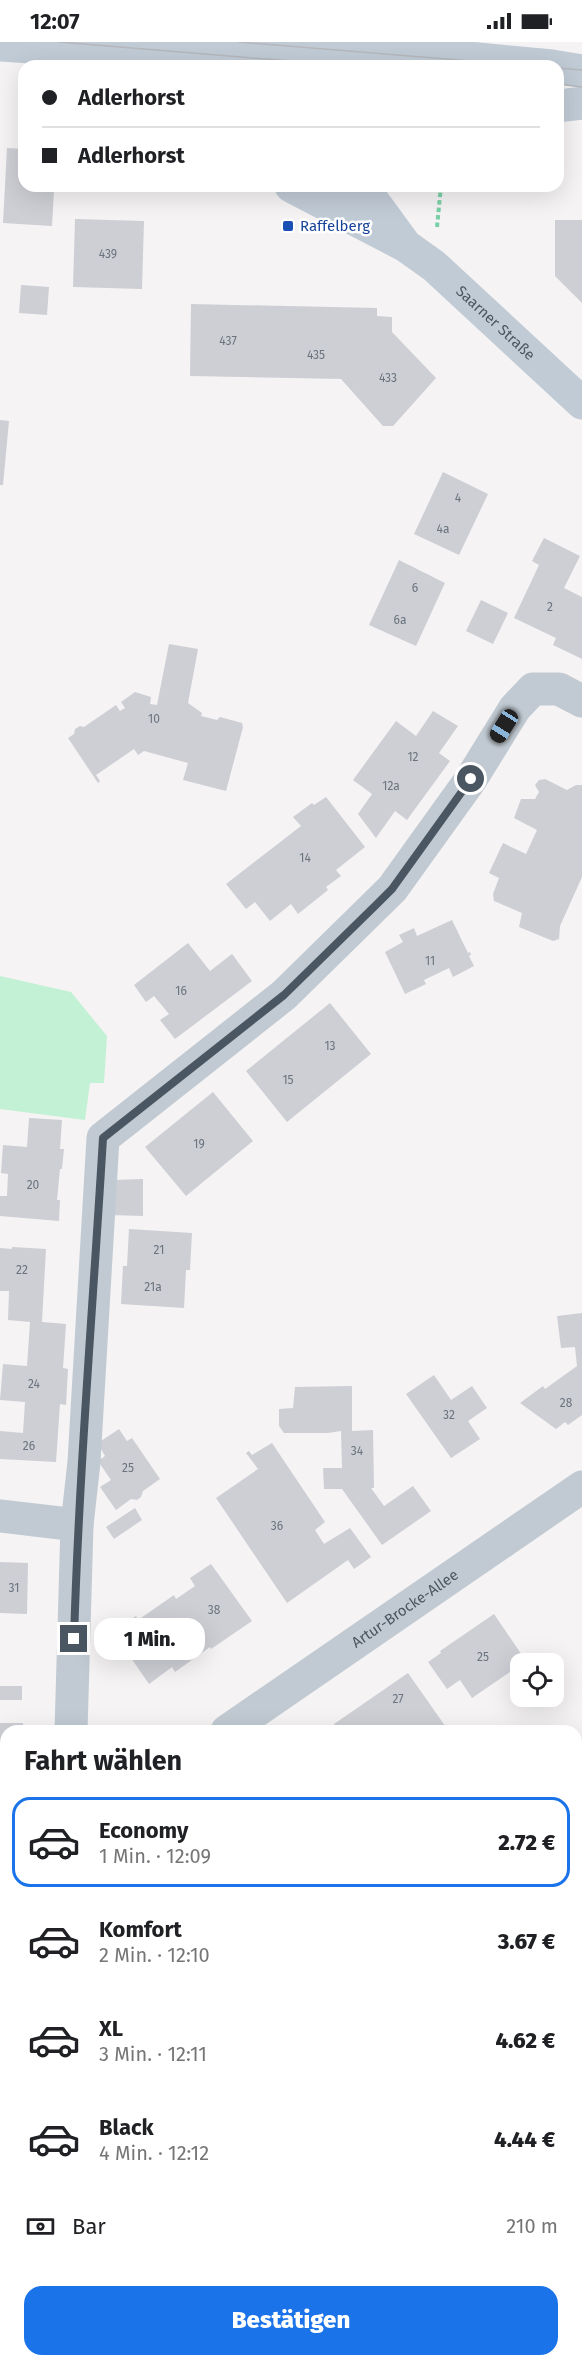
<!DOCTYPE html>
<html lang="de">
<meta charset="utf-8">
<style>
:root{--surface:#fff;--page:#f6f6f6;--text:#202124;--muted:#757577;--line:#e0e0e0;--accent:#1a73e8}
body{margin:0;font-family:"Fira Sans",sans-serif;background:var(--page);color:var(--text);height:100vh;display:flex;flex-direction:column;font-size:22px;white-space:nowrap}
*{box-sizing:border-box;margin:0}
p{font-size:20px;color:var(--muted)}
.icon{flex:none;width:33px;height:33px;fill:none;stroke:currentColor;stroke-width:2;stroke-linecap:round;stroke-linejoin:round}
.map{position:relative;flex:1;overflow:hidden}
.side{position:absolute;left:0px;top:1683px;width:582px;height:642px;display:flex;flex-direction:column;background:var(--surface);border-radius:18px 18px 0 0;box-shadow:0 6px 24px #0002}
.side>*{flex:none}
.hud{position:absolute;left:18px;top:18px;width:546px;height:132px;border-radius:18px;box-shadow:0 6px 24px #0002;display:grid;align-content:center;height:132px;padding:0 24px;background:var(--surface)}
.controls{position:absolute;left:510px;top:1611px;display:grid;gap:12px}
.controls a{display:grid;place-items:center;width:54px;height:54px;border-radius:12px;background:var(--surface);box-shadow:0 6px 24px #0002;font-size:30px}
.end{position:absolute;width:27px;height:27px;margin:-14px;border:8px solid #4a5661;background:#fff;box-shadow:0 0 0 3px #fff}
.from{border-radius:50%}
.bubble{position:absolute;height:42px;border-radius:18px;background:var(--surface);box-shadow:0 6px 24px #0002;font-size:20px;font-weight:800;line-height:42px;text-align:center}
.car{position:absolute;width:18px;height:36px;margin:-18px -9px;border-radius:8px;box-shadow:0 0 4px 2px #0007;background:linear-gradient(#222 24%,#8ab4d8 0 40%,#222 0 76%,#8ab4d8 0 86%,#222 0)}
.hud b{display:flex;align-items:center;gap:21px;height:57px;font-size:22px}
.hud b+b{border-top:2px solid var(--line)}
.hud i{width:15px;height:15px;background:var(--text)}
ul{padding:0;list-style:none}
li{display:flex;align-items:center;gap:18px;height:90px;margin:0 12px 9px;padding:0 12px;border:3px solid transparent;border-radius:18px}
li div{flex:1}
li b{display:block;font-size:22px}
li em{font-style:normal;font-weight:800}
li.on{border-color:var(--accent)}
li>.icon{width:54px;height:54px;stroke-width:1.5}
h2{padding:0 24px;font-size:27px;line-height:72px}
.pay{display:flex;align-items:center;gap:15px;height:66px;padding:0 24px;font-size:22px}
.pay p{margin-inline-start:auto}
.button{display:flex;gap:12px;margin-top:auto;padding:12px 24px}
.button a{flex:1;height:69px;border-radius:18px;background:var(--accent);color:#fff;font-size:24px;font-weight:800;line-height:69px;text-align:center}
.status{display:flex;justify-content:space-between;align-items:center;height:42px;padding:0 30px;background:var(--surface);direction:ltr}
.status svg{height:16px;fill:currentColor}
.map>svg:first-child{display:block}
.green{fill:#c3f1d5}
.building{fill:#cdcfd5}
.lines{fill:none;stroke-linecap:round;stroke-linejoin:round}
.path{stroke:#7ad0a6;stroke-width:4;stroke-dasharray:4.5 3;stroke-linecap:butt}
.street{stroke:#c1cad2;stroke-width:33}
.secondary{stroke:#c1cbd6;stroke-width:33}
.tram{stroke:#b5b8bd;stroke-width:1.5}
.route{stroke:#4a5661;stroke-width:8}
.transit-dot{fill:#1a4fb4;stroke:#fff;stroke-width:2}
.labels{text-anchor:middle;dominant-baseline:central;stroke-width:5;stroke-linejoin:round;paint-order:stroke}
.number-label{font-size:12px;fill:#6b747e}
.transit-label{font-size:15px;fill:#164399;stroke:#fff;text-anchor:start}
.street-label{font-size:15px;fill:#4a5661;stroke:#fff}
</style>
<div class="status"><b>12:07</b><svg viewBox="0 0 49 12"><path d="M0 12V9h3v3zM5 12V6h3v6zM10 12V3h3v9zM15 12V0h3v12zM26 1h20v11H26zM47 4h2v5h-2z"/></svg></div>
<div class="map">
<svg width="582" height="2325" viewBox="0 0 582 2325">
<rect width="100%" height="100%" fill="#f5f3f3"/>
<path class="green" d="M0,934L71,950L107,994L104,1041H90L85,1078L0,1067Z
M582,2247V2325H112L113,2319H576V2248Z"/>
<path class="building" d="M7,106L24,107V144H40V147L54,148L52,184L3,181Z
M75,177L144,179L142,247L73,245Z
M555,178H582V261L555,234Z
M21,243L49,245L47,273L19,271Z
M191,262L377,266V274L392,275V290L436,336L393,384H383L341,337L190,334Z
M0,378L9,379L3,443H0Z
M443,430L488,452L459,513L414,492Z
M544,496L580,514L564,546L582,555V617L553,603L556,596L514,576L539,523L532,519Z
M399,518L445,541L416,604L369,583Z
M481,558L508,571L493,602L466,589Z
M169,602L198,607L188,661L202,671L201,674L217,678L220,675L242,681L243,685L226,749L183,738L188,721L144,709L138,713L134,707L96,733L100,739L98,741L68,696L74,692L75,687L80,684L84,685L116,663L120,669L125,666L121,660L135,650L151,655L150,662L157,663Z
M433,669L458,684L439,711L450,719L407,778L395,769L376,796L358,772L372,752L353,738L396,679L416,694Z
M545,737L567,748L576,743H582V835L560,884L559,897L553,899L519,885L522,871L494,859L493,852L499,836L489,831L503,801L526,812L537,788L514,776L521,757H535L539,750L535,743L539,738Z
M326,755L365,805L336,828L341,834L326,845L328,848L298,872L291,862L270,879L255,860L246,867L226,842L301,784L293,775L312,761L314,763Z
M452,878L468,911L470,910L471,913L469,914L474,924L453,935L449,926L424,938L426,942L405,952L385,910L403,900L399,893L414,886L417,894Z
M188,901L210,929L232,912L252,939L175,997L160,978L169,972L154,954L146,960L134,943Z
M330,961L371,1012L287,1080L246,1029Z
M213,1050L253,1099L186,1154L145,1105Z
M29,1076L62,1078L60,1107H64L62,1127H60L57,1158H60L59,1179L0,1174V1154H7L8,1132L1,1131L3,1103L27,1105Z
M143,1137V1174L109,1173L112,1138Z
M129,1187L192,1191L190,1228H186L184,1266L121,1262L123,1224H127Z
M12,1205L46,1207L42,1280L66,1282L63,1326L68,1327L66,1363L60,1362L56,1420L0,1417V1389L23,1391L25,1360L0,1358L3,1322L27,1324L30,1280L8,1278L9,1249H0V1206L12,1207Z
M582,1271V1373L568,1383L565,1380L556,1387L520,1361L543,1344L545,1347L577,1324L575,1305L561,1306L557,1274Z
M434,1333L451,1358L472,1344L487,1366L468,1379L480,1397L451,1416L406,1352Z
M352,1344V1389L373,1388L374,1446H371L384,1464L413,1444L431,1469L382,1503L342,1447H324L323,1426H342L341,1389L328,1391H284L279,1384V1367L293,1366L295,1345Z
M119,1387L127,1399L132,1396L160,1437L143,1449L141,1455L137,1458L131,1457L116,1468L100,1445L111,1438L98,1419L105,1414L100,1405L101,1399Z
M272,1401L325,1480L315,1488L324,1502L350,1486L371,1515L354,1527L348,1518L287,1561L216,1456L258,1427L246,1411L249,1409L252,1413Z
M135,1466L142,1478L114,1497L106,1485Z
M0,1520L28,1521L27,1572L0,1571Z
M211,1522L252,1579L211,1607L210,1605L175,1630L172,1625L149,1642L113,1590L136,1574L138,1578L174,1553L176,1557L195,1544L190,1536Z
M494,1572L526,1619L472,1656L460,1638L447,1647L428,1620L441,1611L440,1609Z
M408,1631L448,1688L403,1689L399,1683L390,1689H338L334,1682Z
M0,1644H22V1658H0Z
M0,1681H23V1689H6V1740H0Z
M4,1748H6V1855H0V1762H3Z
M582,1851V1921H576V1852Z
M4,1870H6V1964H1Z
M0,2064L6,2065V2090L1,2110Z
M5,2184H6V2245L0,2243L3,2218L0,2217V2209Z"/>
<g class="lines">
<path class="path" d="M437,185L441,144"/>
<g class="street">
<path d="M0,1474L77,1483"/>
<path d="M71,1689L77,1483L84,1420L103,1096L284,953L392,847L471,737L515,666L533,647H559L582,659"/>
<path id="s1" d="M227,1689L582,1445"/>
<path d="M576,2006H582"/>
<path d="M0,2014L6,2015"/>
<path d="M79,2325L80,2319"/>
</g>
<g class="secondary">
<path d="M0,3L192,16L327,3L344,4L552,24"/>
<path d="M558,25L582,29"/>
<path d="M558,64L582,61"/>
<path id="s2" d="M291,144L406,204L434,224L582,361"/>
<path d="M353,144L373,159L403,200"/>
</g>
<path class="tram" d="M59,0L352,24
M239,0L530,24
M558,26L582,28
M558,42L582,45"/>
</g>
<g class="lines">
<path class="route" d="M74,1597C79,1430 93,1263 103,1096L284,953L377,862L392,847L471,737"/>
</g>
<rect class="transit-dot" x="282" y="178" width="12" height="12" rx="3"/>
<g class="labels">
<g class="number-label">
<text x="108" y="212">439</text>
<text x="228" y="299">437</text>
<text x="316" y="313">435</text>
<text x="388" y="336">433</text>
<text x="458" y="456">4</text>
<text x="443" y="487">4a</text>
<text x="415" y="546">6</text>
<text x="550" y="565">2</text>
<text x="400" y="578">6a</text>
<text x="154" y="677">10</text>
<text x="413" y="715">12</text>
<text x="391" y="744">12a</text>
<text x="305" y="816">14</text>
<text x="430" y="919">11</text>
<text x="181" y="949">16</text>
<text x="330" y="1004">13</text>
<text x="288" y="1038">15</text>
<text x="199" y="1102">19</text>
<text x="33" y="1143">20</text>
<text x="159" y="1208">21</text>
<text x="22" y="1228">22</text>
<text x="153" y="1245">21a</text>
<text x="34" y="1342">24</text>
<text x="566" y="1361">28</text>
<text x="449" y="1373">32</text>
<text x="29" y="1404">26</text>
<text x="357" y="1409">34</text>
<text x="128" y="1426">25</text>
<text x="277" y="1484">36</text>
<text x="14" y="1546">31</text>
<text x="214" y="1568">38</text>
<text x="483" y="1615">25</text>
<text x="398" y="1657">27</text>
</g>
<g class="transit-label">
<text x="300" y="184">Raffelberg</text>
</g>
<g class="street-label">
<text stroke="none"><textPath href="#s2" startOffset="248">Saarner Straße</textPath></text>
<text stroke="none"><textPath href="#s1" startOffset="216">Artur-Brocke-Allee</textPath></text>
</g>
</g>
</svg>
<div class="controls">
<a><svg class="icon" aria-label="locate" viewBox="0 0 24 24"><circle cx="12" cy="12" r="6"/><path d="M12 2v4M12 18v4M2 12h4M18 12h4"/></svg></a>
</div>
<i class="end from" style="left:471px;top:737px"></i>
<i class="end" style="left:74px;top:1597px"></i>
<div class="bubble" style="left:94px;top:1576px;width:111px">1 Min.</div>
<i class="car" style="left:504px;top:684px;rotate:212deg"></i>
<div class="hud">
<b><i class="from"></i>Adlerhorst</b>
<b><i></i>Adlerhorst</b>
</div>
<section class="side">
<h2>Fahrt wählen</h2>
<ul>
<li class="on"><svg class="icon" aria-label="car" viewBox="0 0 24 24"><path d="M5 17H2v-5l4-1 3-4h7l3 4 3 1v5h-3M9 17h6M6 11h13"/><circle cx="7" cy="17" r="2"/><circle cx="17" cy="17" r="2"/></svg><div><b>Economy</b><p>1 Min. · 12:09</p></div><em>2.72 €</em></li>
<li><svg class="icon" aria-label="car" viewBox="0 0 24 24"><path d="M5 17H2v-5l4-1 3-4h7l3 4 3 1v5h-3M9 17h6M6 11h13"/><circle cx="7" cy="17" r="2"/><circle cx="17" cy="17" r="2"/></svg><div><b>Komfort</b><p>2 Min. · 12:10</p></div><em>3.67 €</em></li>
<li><svg class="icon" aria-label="car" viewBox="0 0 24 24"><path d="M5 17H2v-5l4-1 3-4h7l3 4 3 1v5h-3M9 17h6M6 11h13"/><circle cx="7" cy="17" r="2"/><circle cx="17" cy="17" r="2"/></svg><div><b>XL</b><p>3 Min. · 12:11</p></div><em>4.62 €</em></li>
<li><svg class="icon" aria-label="car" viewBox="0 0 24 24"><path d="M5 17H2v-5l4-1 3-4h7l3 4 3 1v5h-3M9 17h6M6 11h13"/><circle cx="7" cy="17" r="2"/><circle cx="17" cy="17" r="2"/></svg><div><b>Black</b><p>4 Min. · 12:12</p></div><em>4.44 €</em></li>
</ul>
<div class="pay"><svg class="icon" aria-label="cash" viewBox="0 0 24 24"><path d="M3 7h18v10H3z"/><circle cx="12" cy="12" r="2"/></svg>Bar<p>210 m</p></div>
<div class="button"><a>Bestätigen</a></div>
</section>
</div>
